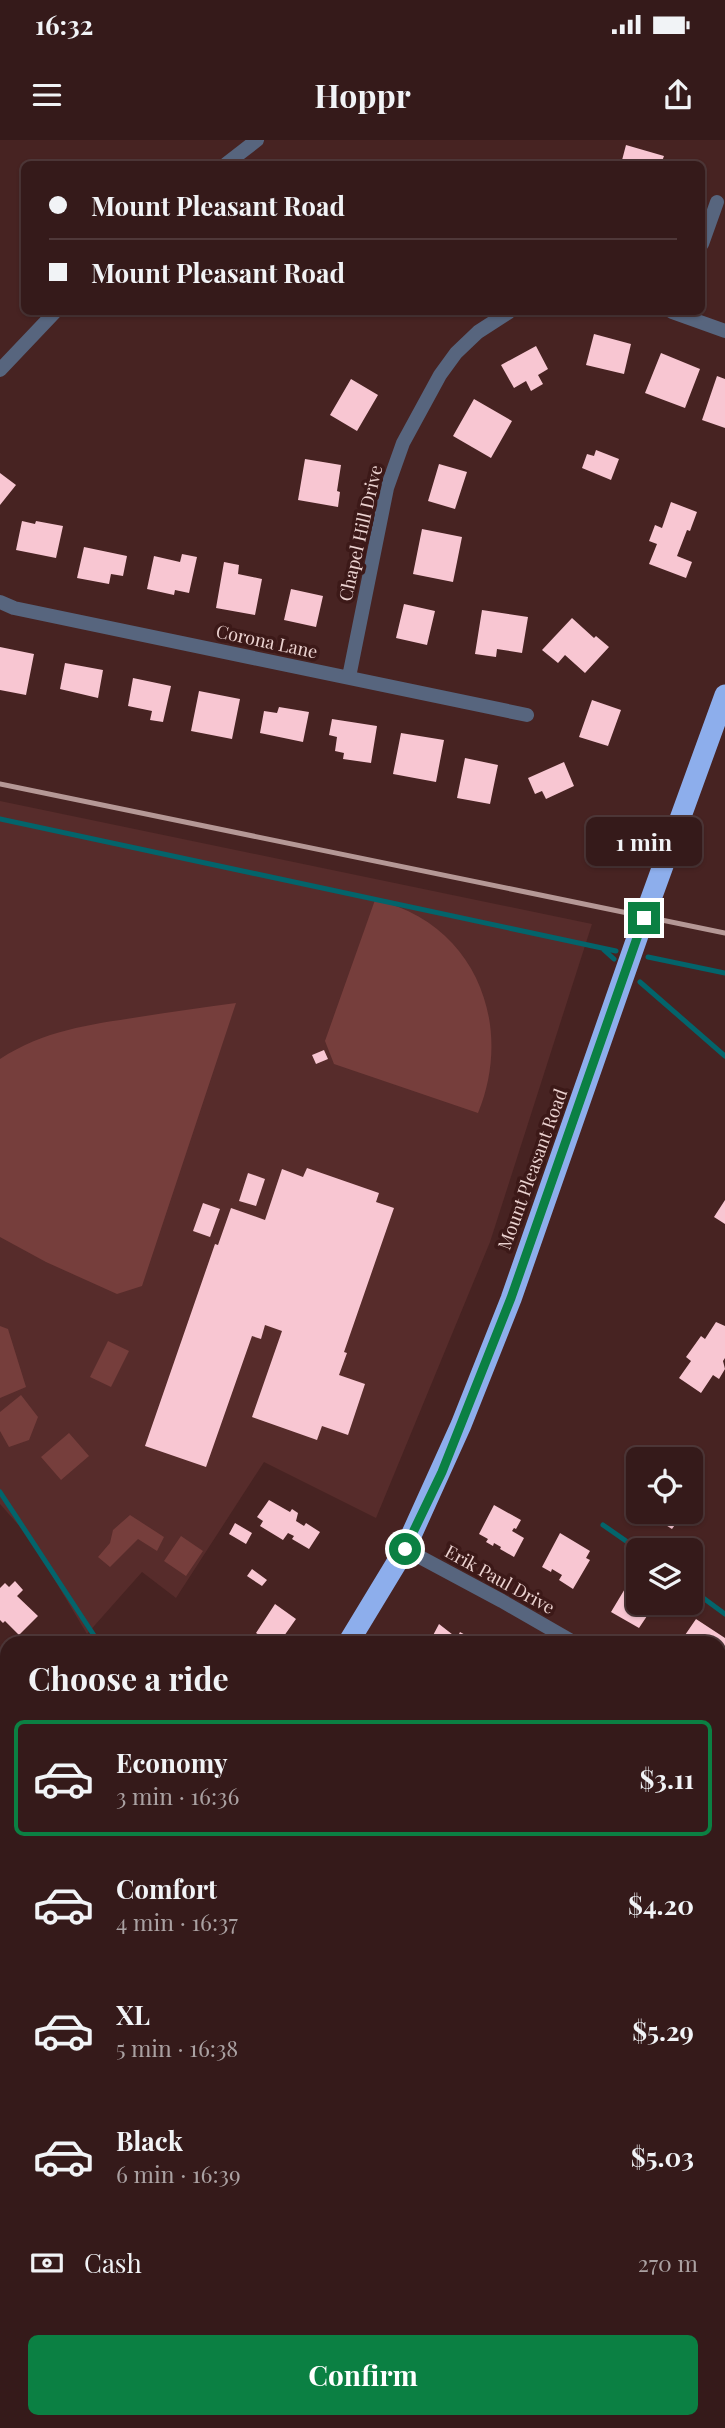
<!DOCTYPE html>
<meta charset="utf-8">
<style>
:root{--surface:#351a1a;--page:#402727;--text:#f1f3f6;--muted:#aaa1a2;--line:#4f3839;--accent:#0b8043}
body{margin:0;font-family:"Playfair Display",serif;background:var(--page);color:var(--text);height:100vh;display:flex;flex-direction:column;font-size:26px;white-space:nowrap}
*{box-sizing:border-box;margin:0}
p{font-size:23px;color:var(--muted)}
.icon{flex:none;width:38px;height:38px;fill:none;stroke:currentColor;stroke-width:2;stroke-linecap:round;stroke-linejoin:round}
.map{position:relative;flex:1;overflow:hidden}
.panel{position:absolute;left:0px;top:1496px;width:726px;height:793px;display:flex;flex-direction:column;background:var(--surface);border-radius:21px 21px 0 0;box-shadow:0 2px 5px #0004,0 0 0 2px var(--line)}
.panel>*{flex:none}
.guide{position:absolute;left:21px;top:21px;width:684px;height:154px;border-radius:10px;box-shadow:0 2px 5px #0004,0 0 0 2px var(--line);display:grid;align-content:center;height:154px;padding:0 28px;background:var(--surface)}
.buttons{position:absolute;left:626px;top:1307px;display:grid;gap:14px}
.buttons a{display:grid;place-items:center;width:77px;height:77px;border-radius:10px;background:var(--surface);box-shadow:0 2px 5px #0004,0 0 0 2px var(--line);font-size:35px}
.end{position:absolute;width:32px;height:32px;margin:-16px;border:9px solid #0b8043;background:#fff;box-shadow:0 0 0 4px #fff}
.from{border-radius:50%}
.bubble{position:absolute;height:49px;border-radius:10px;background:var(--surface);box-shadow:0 2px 5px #0004,0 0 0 2px var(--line);font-size:23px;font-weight:700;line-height:49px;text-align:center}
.guide b{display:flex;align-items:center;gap:24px;height:66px;font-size:26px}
.guide b+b{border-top:2px solid var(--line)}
.guide i{width:18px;height:18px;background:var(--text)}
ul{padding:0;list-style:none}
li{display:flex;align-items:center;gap:21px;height:116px;margin:0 14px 10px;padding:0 14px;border:4px solid transparent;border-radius:10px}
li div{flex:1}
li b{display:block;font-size:26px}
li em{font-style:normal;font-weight:700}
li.selected{border-color:var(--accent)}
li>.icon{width:63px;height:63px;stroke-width:1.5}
h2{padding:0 28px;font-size:32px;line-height:84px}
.pay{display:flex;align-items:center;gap:18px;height:77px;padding:0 28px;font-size:26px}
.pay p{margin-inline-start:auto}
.action{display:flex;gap:14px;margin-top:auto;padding:14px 28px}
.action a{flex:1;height:80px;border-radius:10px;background:var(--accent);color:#fff;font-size:28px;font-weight:700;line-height:80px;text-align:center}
.status{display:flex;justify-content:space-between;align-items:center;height:49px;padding:0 35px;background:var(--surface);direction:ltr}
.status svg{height:19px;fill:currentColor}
header{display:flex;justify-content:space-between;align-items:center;height:91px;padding:0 28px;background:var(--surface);font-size:32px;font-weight:700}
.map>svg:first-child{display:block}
.built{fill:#572c2b}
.green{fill:#763e3c}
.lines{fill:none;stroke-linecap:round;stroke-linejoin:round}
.stream{stroke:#03646b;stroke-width:5}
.building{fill:#f8c6d2}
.street{stroke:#57657e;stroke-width:14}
.highway{stroke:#8daeec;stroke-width:21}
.rail{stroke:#b59896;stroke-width:5}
.route{stroke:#0b8043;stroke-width:9}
.labels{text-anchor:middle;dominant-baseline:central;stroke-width:7;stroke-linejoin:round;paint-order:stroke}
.street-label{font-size:18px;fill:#ecd3d1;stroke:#3c1918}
</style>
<div class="status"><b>16:32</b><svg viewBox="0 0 49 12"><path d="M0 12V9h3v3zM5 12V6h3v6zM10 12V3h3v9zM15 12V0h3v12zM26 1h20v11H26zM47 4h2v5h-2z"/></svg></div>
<header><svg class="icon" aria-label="menu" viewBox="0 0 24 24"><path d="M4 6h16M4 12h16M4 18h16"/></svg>Hoppr<svg class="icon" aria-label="share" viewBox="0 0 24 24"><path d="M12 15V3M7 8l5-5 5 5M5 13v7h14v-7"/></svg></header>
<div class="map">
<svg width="725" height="2288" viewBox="0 0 725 2288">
<rect width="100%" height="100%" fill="#472322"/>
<path class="built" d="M0,661L592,784L490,1102L376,1378L264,1322L176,1458L142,1432L87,1494L29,1397L0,1364Z"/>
<path class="green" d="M375,760C474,782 515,883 478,973L334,924L325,901Z
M236,863L142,1146L117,1154L46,1122L0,1097V919C45,890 88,885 139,877C171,872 204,867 236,863Z
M0,1186L8,1189L26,1247L0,1258Z
M108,1201L129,1211L111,1247L90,1237Z
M21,1255L38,1277L29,1300L9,1307L0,1291V1272Z
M69,1293L89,1316L61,1340L41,1317Z
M130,1375L164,1397L157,1411L138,1399L110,1427L98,1417L110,1403L113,1390Z
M181,1396L203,1411L186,1436L164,1421Z"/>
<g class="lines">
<path class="stream" d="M0,679L616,811
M604,810L614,819
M648,817L725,833
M640,842L725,916
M0,1352L99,1503
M603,1385L639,1410
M691,1449L725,1474
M719,1681L725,1673
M0,2207L7,2212
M102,2282L111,2288
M602,2282L605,2288"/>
</g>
<path class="building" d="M626,5L664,16L661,24H621Z
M594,194L631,204L624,234L586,225Z
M536,206L548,229L538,235L543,244L531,251L526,241L514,248L501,225Z
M661,213L700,229L685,268L645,253Z
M717,236L725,239V288L702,280Z
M351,239L378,255L357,291L330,275Z
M474,259L512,281L491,318L453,296Z
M596,310L619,319L611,340L582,328L587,314L594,316Z
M305,319L341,325L337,351L340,352L338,367L298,360Z
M439,324L467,332L455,369L428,361Z
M0,333L16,345L0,365Z
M671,362L697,372L690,391L687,390L677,416L692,422L686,438L649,424L657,404L649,401L655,385L662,388Z
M22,381L35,384L36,381L63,386L56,418L16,410Z
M422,389L462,397L453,442L413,434Z
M84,407L127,416L123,436L111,434L109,444L77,438Z
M182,414L197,417L189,453L175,450L174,455L147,449L154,416L180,422Z
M224,422L239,425L238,434L262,439L255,475L216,468Z
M291,449L323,456L316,487L284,480Z
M404,464L435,471L427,505L396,498Z
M482,470L528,477L522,513L497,509L496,517L475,514Z
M572,478L594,498L596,496L609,507L585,533L565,515L558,523L542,510Z
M0,507L34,514L26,555L0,550Z
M65,523L103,530L98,558L60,549Z
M133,538L171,546L163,582L150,580L152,571L128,566Z
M199,551L240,559L232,599L191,591Z
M592,560L621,570L608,606L579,597Z
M279,567L309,572L303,602L260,593L264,571L277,573Z
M332,579L377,586L371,623L343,619L344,613L335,611L337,597L329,595Z
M401,593L444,600L436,642L393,634Z
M465,618L498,625L490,664L457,658Z
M564,622L574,646L546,659L542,651L535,654L528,638Z
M324,910L328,919L316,924L312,915Z
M307,1028L379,1053L376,1062L394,1068L344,1212L347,1213L339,1235L365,1244L348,1295L322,1286L317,1300L252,1277L282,1191L265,1185L261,1199L252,1196L206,1327L145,1306L215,1104L218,1105L231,1068L265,1080L282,1029L303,1037Z
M248,1033L265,1039L256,1066L239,1061Z
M725,1060V1084L714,1077Z
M203,1063L220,1069L210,1097L193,1091Z
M716,1182L725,1186V1218L723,1221L725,1229L719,1239L713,1235L701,1253L679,1238L691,1221L686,1217L701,1196L705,1199Z
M663,1309L680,1320H655Z
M269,1360L290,1372L292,1369L298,1373L296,1381L304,1386L306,1383L320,1392L309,1409L292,1399L294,1396L288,1393L283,1400L260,1386L263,1381L257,1377Z
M494,1365L521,1380L516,1389L514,1388L512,1391L524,1398L514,1417L500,1409L501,1407L494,1403L493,1406L486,1402L488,1399L479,1394Z
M656,1372H684L672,1389L653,1377Z
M235,1383L252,1393L246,1404L229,1394Z
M560,1393L590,1411L586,1418L590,1420L573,1449L559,1440L562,1435L552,1429L551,1432L542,1427Z
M252,1429L267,1440L262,1446L247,1436Z
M15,1441L23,1450L17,1456L38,1476L19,1495L5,1481L3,1483L0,1480V1448L5,1443L9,1447Z
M626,1447L639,1454V1463H644L641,1468L649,1473L639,1488L611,1472Z
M275,1464L296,1479L279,1503H271L256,1493Z
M696,1479L725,1498V1511L719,1520V1503H684L686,1501L683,1498Z
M439,1484L457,1498L460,1492L476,1501L474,1503H429Z
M7,1757V1787L0,1782V1767Z
M719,1769L725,1774V1810L722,1813L719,1811Z
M7,1817V1866L0,1862V1839L6,1830L1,1826Z
M725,1951V1999L723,1998L719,2003V1961Z
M7,2142V2168L0,2163V2151Z
M725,2149V2177L723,2178L719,2173V2153Z"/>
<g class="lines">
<path class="street" d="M226,24L257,0
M702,104L717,62
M672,172L725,191
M0,230L55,172
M0,462L14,468L527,575
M349,537L387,348L403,303L440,235L456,213L478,192L509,172
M405,1409L502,1461L575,1503
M0,1540L7,1547
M719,1599L725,1603
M719,1892L725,1885
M719,2250L725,2258
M575,2282L580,2288"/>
<path class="highway" d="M348,1503L405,1409L461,1285L511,1159L644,778L725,555
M0,2017L7,2006"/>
<path class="rail" d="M0,644L725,793"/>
</g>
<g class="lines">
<path class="route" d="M405,1409L442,1332L511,1158L644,778"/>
</g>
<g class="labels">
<g class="street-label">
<text transform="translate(360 393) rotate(-77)">Chapel Hill Drive</text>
<text transform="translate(267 501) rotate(12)">Corona Lane</text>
<text transform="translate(532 1029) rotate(-70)">Mount Pleasant Road</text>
<text transform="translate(500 1439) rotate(29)">Erik Paul Drive</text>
</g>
</g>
</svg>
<div class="buttons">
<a><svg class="icon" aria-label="locate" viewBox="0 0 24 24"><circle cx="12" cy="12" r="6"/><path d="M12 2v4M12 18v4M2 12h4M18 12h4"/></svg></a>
<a><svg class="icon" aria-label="layers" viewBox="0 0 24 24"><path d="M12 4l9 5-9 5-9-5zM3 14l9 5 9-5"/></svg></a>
</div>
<i class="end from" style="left:405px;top:1409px"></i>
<i class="end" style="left:644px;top:778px"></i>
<div class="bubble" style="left:586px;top:677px;width:116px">1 min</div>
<div class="guide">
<b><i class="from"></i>Mount Pleasant Road</b>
<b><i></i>Mount Pleasant Road</b>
</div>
<section class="panel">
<h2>Choose a ride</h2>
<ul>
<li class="selected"><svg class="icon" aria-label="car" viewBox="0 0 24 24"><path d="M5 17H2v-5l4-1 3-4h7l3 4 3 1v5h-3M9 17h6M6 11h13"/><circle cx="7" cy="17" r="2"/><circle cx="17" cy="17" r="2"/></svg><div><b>Economy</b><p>3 min · 16:36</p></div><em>$3.11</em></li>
<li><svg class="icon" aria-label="car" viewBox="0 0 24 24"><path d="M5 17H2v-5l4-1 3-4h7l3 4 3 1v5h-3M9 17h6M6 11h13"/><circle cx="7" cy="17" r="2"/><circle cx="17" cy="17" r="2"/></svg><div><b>Comfort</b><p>4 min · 16:37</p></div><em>$4.20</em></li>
<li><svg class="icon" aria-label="car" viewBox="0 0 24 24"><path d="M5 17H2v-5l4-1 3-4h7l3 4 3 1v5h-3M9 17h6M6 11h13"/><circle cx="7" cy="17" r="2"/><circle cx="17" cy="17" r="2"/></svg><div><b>XL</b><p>5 min · 16:38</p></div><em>$5.29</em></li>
<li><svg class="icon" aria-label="car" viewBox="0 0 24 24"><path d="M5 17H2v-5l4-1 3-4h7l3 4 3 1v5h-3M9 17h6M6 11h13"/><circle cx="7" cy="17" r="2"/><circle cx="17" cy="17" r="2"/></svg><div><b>Black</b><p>6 min · 16:39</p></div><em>$5.03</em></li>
</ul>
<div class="pay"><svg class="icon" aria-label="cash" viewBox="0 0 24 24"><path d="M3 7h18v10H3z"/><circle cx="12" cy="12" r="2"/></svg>Cash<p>270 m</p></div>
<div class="action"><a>Confirm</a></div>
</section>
</div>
